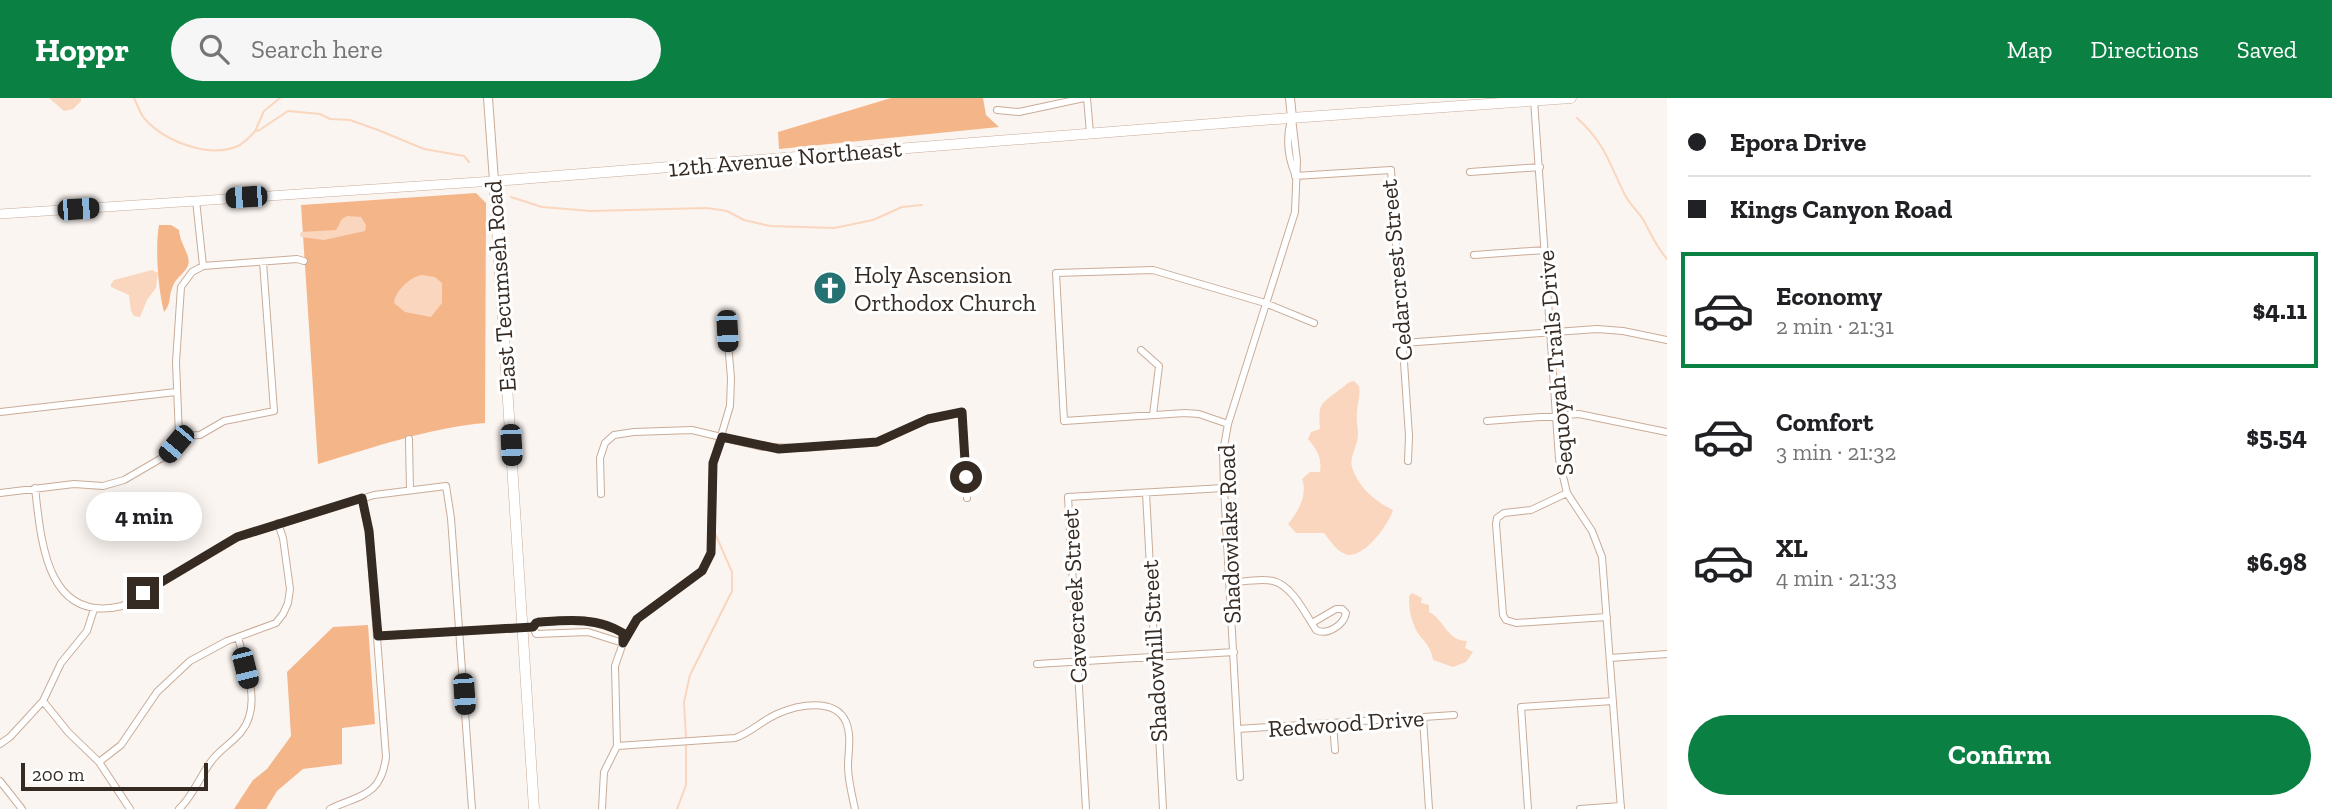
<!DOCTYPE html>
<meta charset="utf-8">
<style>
:root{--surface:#fff;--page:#f6f6f6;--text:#202124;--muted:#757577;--line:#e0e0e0;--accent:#0b8043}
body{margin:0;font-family:"Zilla Slab",serif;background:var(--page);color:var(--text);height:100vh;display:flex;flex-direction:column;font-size:26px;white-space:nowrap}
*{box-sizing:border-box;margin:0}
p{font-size:23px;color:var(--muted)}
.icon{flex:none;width:38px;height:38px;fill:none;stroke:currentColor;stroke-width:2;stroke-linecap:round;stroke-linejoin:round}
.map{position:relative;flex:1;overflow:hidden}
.side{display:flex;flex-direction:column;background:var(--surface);width:665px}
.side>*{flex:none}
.banner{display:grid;align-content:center;height:154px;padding:0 21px;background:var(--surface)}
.scale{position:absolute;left:21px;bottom:18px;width:187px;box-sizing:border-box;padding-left:7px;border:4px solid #362b23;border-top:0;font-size:19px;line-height:24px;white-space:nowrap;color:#362b23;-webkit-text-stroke:5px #fff;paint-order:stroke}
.end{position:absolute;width:32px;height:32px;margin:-16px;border:9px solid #362b23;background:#fff;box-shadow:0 0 0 4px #fff}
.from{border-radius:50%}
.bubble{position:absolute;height:49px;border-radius:24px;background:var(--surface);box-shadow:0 4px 18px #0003;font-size:23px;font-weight:800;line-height:49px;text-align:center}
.car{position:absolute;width:21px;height:42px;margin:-21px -10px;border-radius:9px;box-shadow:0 0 5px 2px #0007;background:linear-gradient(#222 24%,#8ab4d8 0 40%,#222 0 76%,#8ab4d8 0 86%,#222 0)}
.banner b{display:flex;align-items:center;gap:24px;height:66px;font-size:26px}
.banner b+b{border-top:2px solid var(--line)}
.banner i{width:18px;height:18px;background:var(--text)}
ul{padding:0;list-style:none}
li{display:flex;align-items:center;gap:21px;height:116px;margin:0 14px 10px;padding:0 7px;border:4px solid transparent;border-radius:0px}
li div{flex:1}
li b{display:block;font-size:26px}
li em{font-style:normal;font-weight:800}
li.on{border-color:var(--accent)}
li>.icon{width:63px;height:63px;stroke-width:1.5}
.action{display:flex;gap:14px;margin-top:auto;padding:14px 21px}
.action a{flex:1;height:80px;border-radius:42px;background:var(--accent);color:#fff;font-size:28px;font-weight:800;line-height:80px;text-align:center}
header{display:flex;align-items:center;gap:42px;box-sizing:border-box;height:98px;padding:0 35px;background:var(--accent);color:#fff}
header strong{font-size:33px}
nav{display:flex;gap:38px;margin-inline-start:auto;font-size:24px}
.search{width:490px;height:63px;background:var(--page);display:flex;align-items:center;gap:18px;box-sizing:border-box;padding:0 24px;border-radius:38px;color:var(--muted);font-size:26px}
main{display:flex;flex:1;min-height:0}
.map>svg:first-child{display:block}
.green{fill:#f4b589}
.water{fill:#fad6be}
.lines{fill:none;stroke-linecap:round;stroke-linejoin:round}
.stream{stroke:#fad6be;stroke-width:2}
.minor-casing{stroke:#c9ac98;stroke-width:8}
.tertiary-casing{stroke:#c9ac98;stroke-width:10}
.secondary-casing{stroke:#c9ac98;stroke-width:10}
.primary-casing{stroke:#c9ac98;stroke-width:11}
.minor{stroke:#fff;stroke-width:6}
.tertiary{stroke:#fff;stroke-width:8}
.secondary{stroke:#fff;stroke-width:9}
.primary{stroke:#fff;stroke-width:10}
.route{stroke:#362b23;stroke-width:9}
.labels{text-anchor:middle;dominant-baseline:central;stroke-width:6;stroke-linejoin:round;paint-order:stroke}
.street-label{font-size:24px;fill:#362b23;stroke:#fff}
.poi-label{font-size:24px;fill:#362b23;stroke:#fff;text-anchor:start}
</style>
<header>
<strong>Hoppr</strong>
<div class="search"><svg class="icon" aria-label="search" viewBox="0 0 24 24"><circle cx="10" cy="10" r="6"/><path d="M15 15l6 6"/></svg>Search here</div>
<nav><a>Map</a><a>Directions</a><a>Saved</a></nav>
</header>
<main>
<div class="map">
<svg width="1667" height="711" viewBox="0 0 1667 711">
<rect width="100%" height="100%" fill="#fbf5f1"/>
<path class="green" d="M891,0H983L986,17L999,29L779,51L778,34Z
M476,95L486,105L485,325C428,330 372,350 318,366L301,107Z
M159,127H171L179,132C180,143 185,149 188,159C192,172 177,177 173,188C168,198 172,205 164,214C158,191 155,150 159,127Z
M368,527L375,626L342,630V666L303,671L277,693L266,711H234L253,682L267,671L291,638L287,574L333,529Z"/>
<path class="water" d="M49,0H81V3L73,11L64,13Z
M347,118L361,119L366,127L365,133L324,142L301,139L300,136L301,134L336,132L342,121Z
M152,172L158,175L156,190L147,202L140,219L134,218L131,213L129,197L111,189V186L114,182Z
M422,177L435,179L442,185V205L431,219L405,214L394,205C395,193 410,179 422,177Z
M1354,283L1359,288C1361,298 1357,305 1357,315C1356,322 1358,329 1358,337C1358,347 1349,360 1352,369C1358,389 1375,403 1393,412C1389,426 1361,466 1343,455C1335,451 1329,441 1324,435H1296L1288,426C1298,414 1308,397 1302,381L1310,374H1320C1322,359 1317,352 1308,341L1311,334L1320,331C1318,305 1320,307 1339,292C1346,288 1346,284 1354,283Z
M1412,495L1422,500L1421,505L1429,507V514C1444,521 1447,543 1467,543L1465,550L1473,554L1466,564L1453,569L1433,562C1430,543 1419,542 1414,527C1410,518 1409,509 1409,498Z"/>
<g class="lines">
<path class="stream" d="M134,0C137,6 140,15 144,20C164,43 210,62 240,47C246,43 251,38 256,32L258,33L288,13L320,16L330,21L350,22L378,32L424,51L464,58L469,64
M1577,20C1605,45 1609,65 1625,97C1630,107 1639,114 1644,123C1651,136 1657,150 1667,161
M256,31L264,13L280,0
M511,99L542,109L591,113L707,110L727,113L744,122L770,128L834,130L873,122L902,109L922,107
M686,639L684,604L690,577L732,493V474L714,433
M677,711L686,687V645"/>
<defs>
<path id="minor" d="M1087,0L1090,35
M1534,2L1559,361L1567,395L1592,433L1602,459L1621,711
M997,12L1019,14L1084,0
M1291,22C1286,40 1288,59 1295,76
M1470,74L1540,69
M1295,78L1391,72L1409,338L1408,363
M196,102L203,168
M1474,157L1545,152
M1403,245L1597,231L1623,233L1667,242
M1141,252L1159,268L1153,317
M0,314L176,294
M1487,323L1579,316L1667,334
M1228,326L1199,316L1185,315L1064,323L1056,175L1153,172L1265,205L1314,225
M179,338L200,337L224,323L274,313L263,164
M409,341L410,392
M35,390C41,442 46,526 122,508L238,439L374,397L446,388L451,420L472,711
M0,395L74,386L103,388L124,382L167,357L179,338L176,264L181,189L192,174L203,168L297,161L304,163
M1146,395L1163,711
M1567,395L1531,412L1504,415L1497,420L1496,426L1503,517L1506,522L1516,525L1607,519
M601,396L600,360L605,345L614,337L634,334L692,332L763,349L805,350L878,344L928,321L962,314L967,400
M1229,485C1243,484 1260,480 1273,483C1292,487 1306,517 1316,532C1327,538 1344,527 1346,515L1342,511H1336L1312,525
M579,522L601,525L623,535V545L588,534L536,536L533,529L536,525L539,524Z
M378,538L533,529
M1610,560L1667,556
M1037,566L1234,554
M43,603L68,634L99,664L130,711
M1423,620L1429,711
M1333,626L1335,652
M1238,631L1454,617
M0,646L10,639L43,603L61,565L87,533L94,511
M617,648L735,640C752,634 761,623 777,616C797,607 835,599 846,624C852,638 848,654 848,668C848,682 852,697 855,711
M99,664L121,647L157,594L190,563L227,543L276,525L283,516L288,505L290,491L283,440L278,425
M1240,679L1224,390L1223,354L1228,326L1295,114L1297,63L1292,20
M0,683L22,711
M179,711C194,697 200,677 213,661C221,651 233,644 241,634C263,607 245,569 238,539
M330,711C359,697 381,699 386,659L369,433L362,400
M602,711L604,674L617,648L615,568L623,545L637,521L702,473L711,455L713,365L730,308L731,280L727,233L732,216
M1086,711L1068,399L1224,390
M1528,711L1521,609L1613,603
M1580,711L1621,708"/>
<path id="tertiary" d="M488,0L494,83
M1290,0L1292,20"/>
<path id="secondary" d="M0,116L494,83"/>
<path id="primary" d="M534,711L494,83L1249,23L1571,0"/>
</defs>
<use href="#minor" class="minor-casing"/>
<use href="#tertiary" class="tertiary-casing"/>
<use href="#secondary" class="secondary-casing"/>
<use href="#primary" class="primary-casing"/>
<use href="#minor" class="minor"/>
<use href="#tertiary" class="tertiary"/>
<use href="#secondary" class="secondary"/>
<use href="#primary" class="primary"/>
</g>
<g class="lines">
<path class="route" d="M143,495L237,439L362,400L369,433L378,538L533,529L536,525L539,524C568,522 597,519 623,535V545L637,521L702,473L711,455L713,365L722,339L779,351L877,344L928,321L962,314L966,379"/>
</g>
<defs>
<symbol id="church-disc" viewBox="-11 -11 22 22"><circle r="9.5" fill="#267171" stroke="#fff"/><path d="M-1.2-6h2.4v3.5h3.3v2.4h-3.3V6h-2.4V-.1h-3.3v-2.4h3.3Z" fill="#fff"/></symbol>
</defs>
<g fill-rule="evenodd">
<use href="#church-disc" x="811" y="171" width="38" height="38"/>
</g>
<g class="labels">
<g class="street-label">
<text transform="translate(785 60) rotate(-5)">12th Avenue Northeast</text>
<text transform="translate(1396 172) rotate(-95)">Cedarcrest Street</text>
<text transform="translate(500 188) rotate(-94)">East Tecumseh Road</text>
<text transform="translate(1555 265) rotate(-95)">Sequoyah Trails Drive</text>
<text transform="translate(1229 436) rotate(-92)">Shadowlake Road</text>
<text transform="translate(1074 498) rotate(-93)">Cavecreek Street</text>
<text transform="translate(1154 553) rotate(-93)">Shadowhill Street</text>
<text transform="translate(1346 625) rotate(-4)">Redwood Drive</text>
</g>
<g class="poi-label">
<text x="854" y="176">Holy Ascension<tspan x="854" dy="28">Orthodox Church</tspan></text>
</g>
</g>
</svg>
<div class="scale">200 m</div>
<i class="end from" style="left:966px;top:379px"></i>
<i class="end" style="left:143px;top:495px"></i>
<div class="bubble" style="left:86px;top:394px;width:116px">4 min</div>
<i class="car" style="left:246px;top:99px;rotate:266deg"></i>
<i class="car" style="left:78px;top:111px;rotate:86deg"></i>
<i class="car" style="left:727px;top:233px;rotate:177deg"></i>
<i class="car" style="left:176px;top:346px;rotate:220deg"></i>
<i class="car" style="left:511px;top:347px;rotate:177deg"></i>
<i class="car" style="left:245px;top:570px;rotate:166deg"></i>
<i class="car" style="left:464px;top:596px;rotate:176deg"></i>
</div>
<section class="side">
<div class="banner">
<b><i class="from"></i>Epora Drive</b>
<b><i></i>Kings Canyon Road</b>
</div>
<ul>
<li class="on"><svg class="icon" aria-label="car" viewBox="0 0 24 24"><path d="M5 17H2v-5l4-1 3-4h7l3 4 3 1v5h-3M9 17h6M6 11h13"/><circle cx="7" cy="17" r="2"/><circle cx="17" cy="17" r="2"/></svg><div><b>Economy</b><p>2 min · 21:31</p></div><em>$4.11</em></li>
<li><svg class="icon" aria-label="car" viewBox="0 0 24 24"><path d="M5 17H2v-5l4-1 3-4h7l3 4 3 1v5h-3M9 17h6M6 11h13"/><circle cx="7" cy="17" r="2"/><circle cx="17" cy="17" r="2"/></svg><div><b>Comfort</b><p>3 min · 21:32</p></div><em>$5.54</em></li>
<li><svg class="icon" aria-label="car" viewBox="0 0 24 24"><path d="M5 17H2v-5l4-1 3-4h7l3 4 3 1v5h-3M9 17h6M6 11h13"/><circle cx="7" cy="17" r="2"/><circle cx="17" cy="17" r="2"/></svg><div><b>XL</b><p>4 min · 21:33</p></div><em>$6.98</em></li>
</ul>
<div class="action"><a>Confirm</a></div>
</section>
</main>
